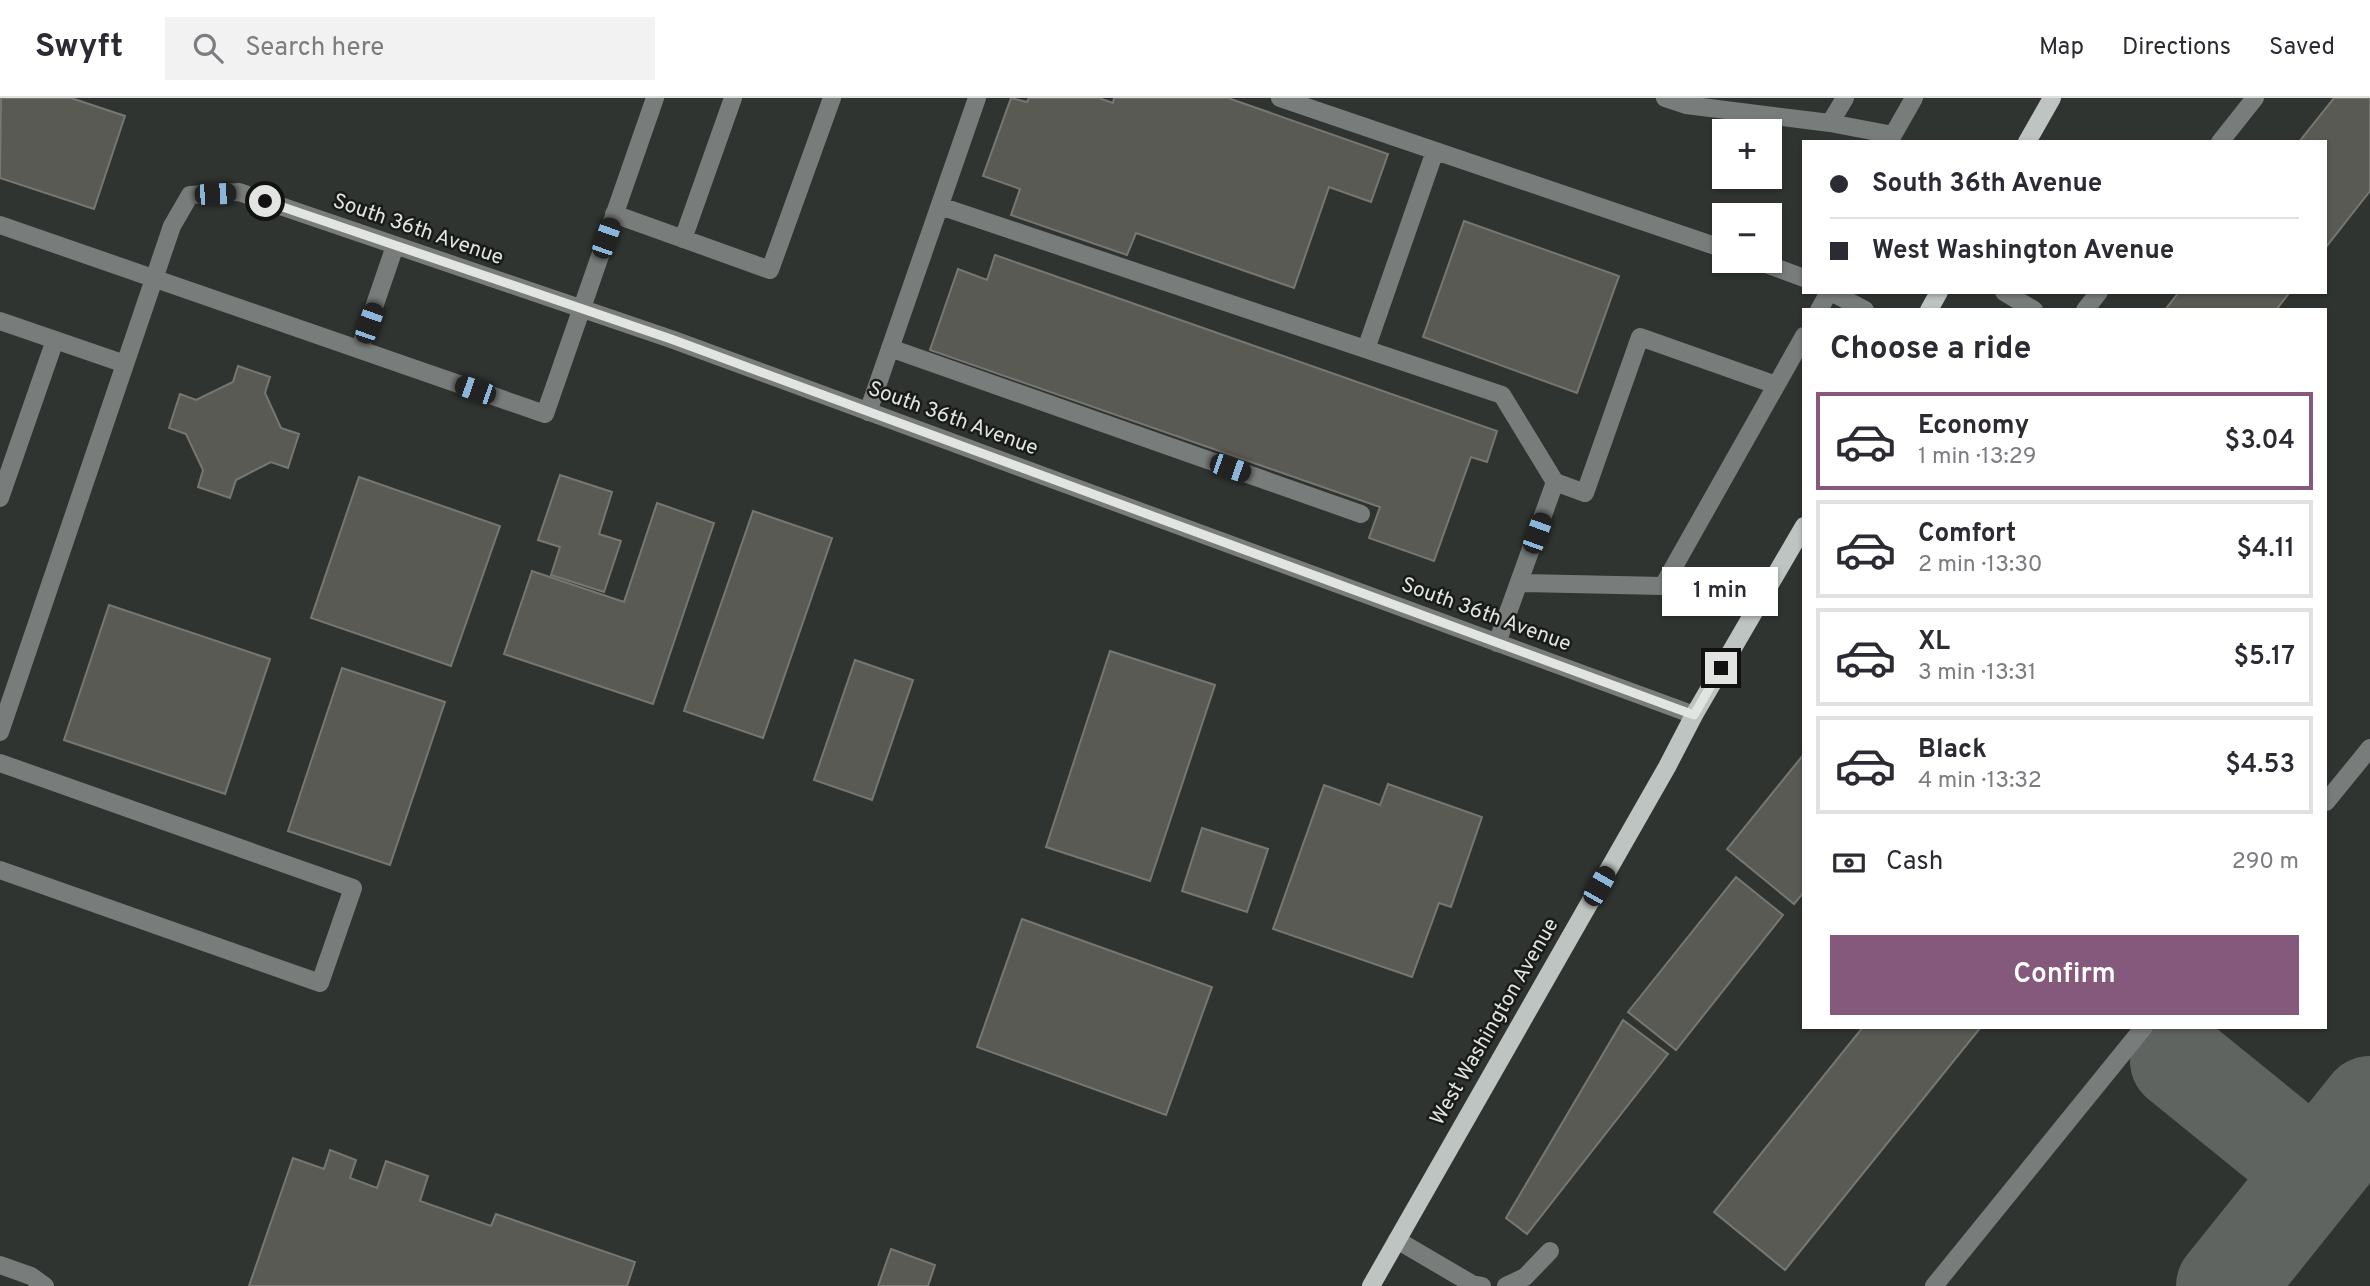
<!DOCTYPE html>
<meta charset="utf-8">
<style>
:root{--surface:#fff;--page:#f2f2f3;--text:#2b2b33;--muted:#7c7c81;--line:#e1e1e2;--accent:#85597b}
body{margin:0;font-family:Overpass,sans-serif;background:var(--page);color:var(--text);height:100vh;display:flex;flex-direction:column;font-size:26px;white-space:nowrap}
*{box-sizing:border-box;margin:0}
p{font-size:23px;color:var(--muted)}
.icon{flex:none;width:38px;height:38px;fill:none;stroke:currentColor;stroke-width:2;stroke-linecap:round;stroke-linejoin:round}
.map{position:relative;flex:1;overflow:hidden}
.details{position:absolute;left:1802px;top:210px;width:525px;height:721px;display:flex;flex-direction:column;background:var(--surface);border-radius:0px;box-shadow:0 2px 5px #0004}
.details>*{flex:none}
.banner{position:absolute;left:1802px;top:42px;width:525px;height:154px;border-radius:0px;box-shadow:0 2px 5px #0004;display:grid;align-content:center;height:154px;padding:0 28px;background:var(--surface)}
.controls{position:absolute;left:1712px;top:21px;display:grid;gap:14px}
.controls a{display:grid;place-items:center;width:70px;height:70px;border-radius:0px;background:var(--surface);box-shadow:0 2px 5px #0004;font-size:35px}
.end{position:absolute;width:32px;height:32px;margin:-16px;border:9px solid #e1e4e1;background:#111;box-shadow:0 0 0 4px #111}
.from{border-radius:50%}
.bubble{position:absolute;height:49px;border-radius:0px;background:var(--surface);box-shadow:0 2px 5px #0004;font-size:23px;font-weight:600;line-height:49px;text-align:center}
.car{position:absolute;width:21px;height:42px;margin:-21px -10px;border-radius:9px;box-shadow:0 0 5px 2px #0007;background:linear-gradient(#222 24%,#8ab4d8 0 40%,#222 0 76%,#8ab4d8 0 86%,#222 0)}
.banner b{display:flex;align-items:center;gap:24px;height:66px;font-size:26px}
.banner b+b{border-top:2px solid var(--line)}
.banner i{width:18px;height:18px;background:var(--text)}
ul{padding:0;list-style:none}
li{display:flex;align-items:center;gap:21px;height:98px;margin:0 14px 10px;padding:0 14px;border:4px solid var(--line);border-radius:0px}
li div{flex:1}
li b{display:block;font-size:26px}
li em{font-style:normal;font-weight:600}
li.active{border-color:var(--accent)}
li>.icon{width:63px;height:63px;stroke-width:1.5}
h2{padding:0 28px;font-size:32px;line-height:84px}
.pay{display:flex;align-items:center;gap:18px;height:77px;padding:0 28px;font-size:26px}
.pay p{margin-inline-start:auto}
.cta{display:flex;gap:14px;margin-top:auto;padding:14px 28px}
.cta a{flex:1;height:80px;border-radius:0px;background:var(--accent);color:#fff;font-size:28px;font-weight:600;line-height:80px;text-align:center}
header{display:flex;align-items:center;gap:42px;box-sizing:border-box;height:98px;padding:0 35px;background:var(--surface);border-bottom:2px solid var(--line)}
header strong{font-size:33px}
nav{display:flex;gap:38px;margin-inline-start:auto;font-size:24px}
.search{width:490px;height:63px;background:var(--page);display:flex;align-items:center;gap:18px;box-sizing:border-box;padding:0 24px;border-radius:0px;color:var(--muted);font-size:26px}
.map>svg:first-child{display:block}
.lines{fill:none;stroke-linecap:round;stroke-linejoin:round}
.taxiway{stroke:#606460;stroke-width:98}
.building{fill:#595a53;stroke:#777771;stroke-width:2}
.minor{stroke:#787c7b;stroke-width:18}
.major{stroke:#bdc4c2;stroke-width:18}
.route{stroke:#e1e4e1;stroke-width:9}
.labels{text-anchor:middle;dominant-baseline:central;stroke-width:5;stroke-linejoin:round;paint-order:stroke}
.street-label{font-size:21px;fill:#e1e4e1;stroke:#191b19}
</style>
<header>
<strong>Swyft</strong>
<div class="search"><svg class="icon" aria-label="search" viewBox="0 0 24 24"><circle cx="10" cy="10" r="6"/><path d="M15 15l6 6"/></svg>Search here</div>
<nav><a>Map</a><a>Directions</a><a>Saved</a></nav>
</header>
<div class="map">
<svg width="2370" height="1188" viewBox="0 0 2370 1188">
<rect width="100%" height="100%" fill="#303430"/>
<g class="lines">
<path class="taxiway" d="M2179,963L2316,1074
M2225,1188L2370,1007"/>
</g>
<path class="building" d="M1,0H71L125,18L94,111L0,80Z
M1011,0L1027,4L1029,0H1099L1113,5L1114,0H1228L1388,56L1371,104L1329,89L1294,190L1136,135L1127,157L1011,117L1020,91L983,78Z
M2334,0H2370V93L2326,149V44H2299Z
M1464,123L1619,178L1577,295L1423,239Z
M995,157L1497,333L1487,364L1471,359L1434,463L1369,440L1380,409L930,252L958,171L987,182Z
M2179,194H2290L2276,212H2165Z
M238,268L270,279L265,295L281,330L299,336L288,370L271,364L236,382L230,400L198,389L203,372L186,336L169,330L180,296L196,302L233,284Z
M560,377L612,394L599,436L621,443L604,494L551,477L560,449L538,442Z
M359,379L500,428L451,568L311,520Z
M657,405L714,425L653,606L504,556L532,473L624,504Z
M753,413L832,440L763,640L684,613Z
M109,507L270,561L225,696L64,642Z
M1110,553L1215,587L1150,783L1046,749Z
M855,562L913,582L872,702L814,682Z
M342,570L445,604L390,767L288,733Z
M1804,656V794L1794,806L1727,751Z
M1388,686L1482,719L1451,809L1439,805L1412,879L1273,831L1324,687L1380,707Z
M1202,730L1268,751L1247,814L1182,793Z
M1736,779L1783,817L1676,952L1628,914Z
M1022,821L1212,889L1166,1017L977,949Z
M1623,922L1668,956L1527,1136L1506,1120Z
M1863,929H1981L1785,1172L1714,1114Z
M330,1052L356,1062L350,1080L377,1090L386,1063L428,1078L420,1103L491,1128L496,1116L635,1164L627,1188H249L293,1060L324,1071Z
M891,1151L935,1167L928,1188H878Z"/>
<g class="lines">
<path class="minor" d="M1280,0L1724,151
M1665,0L1686,7L1830,25L1845,0
M1830,25L1893,37L1914,0
M2220,44L2255,0
M940,108L1502,297L1555,384
M614,116L770,172L832,0
M0,127L545,316L655,0
M683,141L733,0
M1758,163L1804,180
M1831,194L1865,212
M2004,194L2034,212
M1819,212L1829,194
M2085,212L2099,194
M0,223L125,266
M360,250L395,148
M890,250L1361,416
M1366,251L1435,53
M868,314L977,0
M0,400L55,242
M1519,485L1663,488L1804,238
M1497,545L1555,384L1585,395L1640,239L1776,287
M0,634L172,128L190,97L239,94L671,241L1694,617
M0,665L353,790L320,885L0,772
M2326,704L2370,650
M1397,1142L1472,1186L1482,1188
M0,1167L31,1178L45,1188
M1506,1188L1525,1179L1550,1153
M1934,1188L2144,929"/>
<path class="major" d="M2027,44L2052,0
M1929,212L1939,194
M1371,1188L1667,669L1694,617L1804,428"/>
</g>
<g class="lines">
<path class="route" d="M265,103L671,241L1694,617L1721,570"/>
</g>
<g class="labels">
<g class="street-label">
<text transform="translate(418 132) rotate(19)">South 36th Avenue</text>
<text transform="translate(953 321) rotate(20)">South 36th Avenue</text>
<text transform="translate(1486 517) rotate(20)">South 36th Avenue</text>
<text transform="translate(1495 924) rotate(-60)">West Washington Avenue</text>
</g>
</g>
</svg>
<div class="controls">
<a>+</a>
<a>−</a>
</div>
<i class="end from" style="left:265px;top:103px"></i>
<i class="end" style="left:1721px;top:570px"></i>
<div class="bubble" style="left:1662px;top:469px;width:116px">1 min</div>
<i class="car" style="left:215px;top:96px;rotate:88deg"></i>
<i class="car" style="left:606px;top:140px;rotate:19deg"></i>
<i class="car" style="left:369px;top:225px;rotate:19deg"></i>
<i class="car" style="left:475px;top:292px;rotate:289deg"></i>
<i class="car" style="left:1230px;top:370px;rotate:109deg"></i>
<i class="car" style="left:1537px;top:435px;rotate:20deg"></i>
<i class="car" style="left:1599px;top:788px;rotate:30deg"></i>
<div class="banner">
<b><i class="from"></i>South 36th Avenue</b>
<b><i></i>West Washington Avenue</b>
</div>
<section class="details">
<h2>Choose a ride</h2>
<ul>
<li class="active"><svg class="icon" aria-label="car" viewBox="0 0 24 24"><path d="M5 17H2v-5l4-1 3-4h7l3 4 3 1v5h-3M9 17h6M6 11h13"/><circle cx="7" cy="17" r="2"/><circle cx="17" cy="17" r="2"/></svg><div><b>Economy</b><p>1 min · 13:29</p></div><em>$3.04</em></li>
<li><svg class="icon" aria-label="car" viewBox="0 0 24 24"><path d="M5 17H2v-5l4-1 3-4h7l3 4 3 1v5h-3M9 17h6M6 11h13"/><circle cx="7" cy="17" r="2"/><circle cx="17" cy="17" r="2"/></svg><div><b>Comfort</b><p>2 min · 13:30</p></div><em>$4.11</em></li>
<li><svg class="icon" aria-label="car" viewBox="0 0 24 24"><path d="M5 17H2v-5l4-1 3-4h7l3 4 3 1v5h-3M9 17h6M6 11h13"/><circle cx="7" cy="17" r="2"/><circle cx="17" cy="17" r="2"/></svg><div><b>XL</b><p>3 min · 13:31</p></div><em>$5.17</em></li>
<li><svg class="icon" aria-label="car" viewBox="0 0 24 24"><path d="M5 17H2v-5l4-1 3-4h7l3 4 3 1v5h-3M9 17h6M6 11h13"/><circle cx="7" cy="17" r="2"/><circle cx="17" cy="17" r="2"/></svg><div><b>Black</b><p>4 min · 13:32</p></div><em>$4.53</em></li>
</ul>
<div class="pay"><svg class="icon" aria-label="cash" viewBox="0 0 24 24"><path d="M3 7h18v10H3z"/><circle cx="12" cy="12" r="2"/></svg>Cash<p>290 m</p></div>
<div class="cta"><a>Confirm</a></div>
</section>
</div>
